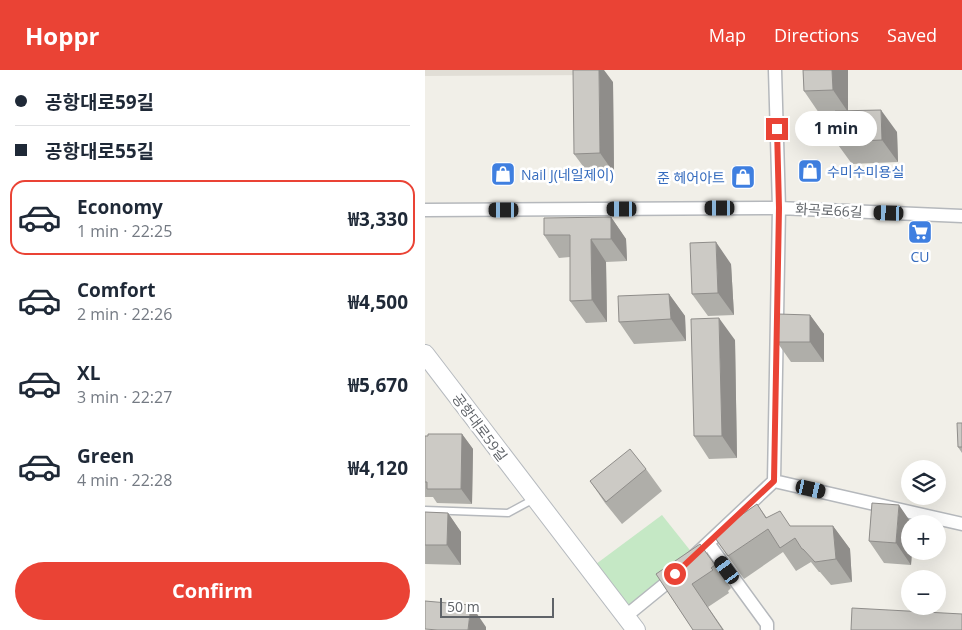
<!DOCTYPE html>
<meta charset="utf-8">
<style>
:root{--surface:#fff;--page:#f6f6f7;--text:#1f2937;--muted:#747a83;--line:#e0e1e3;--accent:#ea4335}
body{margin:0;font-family:"Open Sans","Noto Sans KR",sans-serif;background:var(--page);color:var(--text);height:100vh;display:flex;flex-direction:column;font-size:19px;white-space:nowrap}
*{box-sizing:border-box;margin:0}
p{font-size:16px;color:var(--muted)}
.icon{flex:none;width:28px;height:28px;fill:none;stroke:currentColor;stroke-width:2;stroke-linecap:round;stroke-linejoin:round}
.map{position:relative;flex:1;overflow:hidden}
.details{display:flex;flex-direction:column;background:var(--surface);width:425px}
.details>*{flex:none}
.top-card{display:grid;align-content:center;height:110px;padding:0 15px;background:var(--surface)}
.buttons{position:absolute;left:476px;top:390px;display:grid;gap:10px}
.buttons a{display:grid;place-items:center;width:45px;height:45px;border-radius:50%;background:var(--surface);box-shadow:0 5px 20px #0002;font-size:25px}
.scale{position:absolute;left:15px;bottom:12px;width:114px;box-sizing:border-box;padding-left:5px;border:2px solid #5f6368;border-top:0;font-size:14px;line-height:18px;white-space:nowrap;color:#5f6368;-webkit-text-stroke:4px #fff;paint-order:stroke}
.end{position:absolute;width:22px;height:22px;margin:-11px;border:6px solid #ea4335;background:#fff;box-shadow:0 0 0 2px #fff}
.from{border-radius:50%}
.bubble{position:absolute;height:35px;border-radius:18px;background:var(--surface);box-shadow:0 5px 20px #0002;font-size:16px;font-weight:700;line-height:35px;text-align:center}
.car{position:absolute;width:15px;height:30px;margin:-15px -8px;border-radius:6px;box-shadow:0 0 4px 1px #0007;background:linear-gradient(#222 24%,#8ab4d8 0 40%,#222 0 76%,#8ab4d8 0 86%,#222 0)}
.top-card b{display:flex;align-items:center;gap:18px;height:48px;font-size:19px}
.top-card b+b{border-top:1px solid var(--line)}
.top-card i{width:12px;height:12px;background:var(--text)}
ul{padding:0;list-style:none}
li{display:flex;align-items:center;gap:15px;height:75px;margin:0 10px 8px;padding:0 5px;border:2px solid transparent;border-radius:15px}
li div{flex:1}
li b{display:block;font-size:19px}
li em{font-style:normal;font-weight:700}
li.on{border-color:var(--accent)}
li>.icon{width:45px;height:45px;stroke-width:1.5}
.button{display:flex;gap:10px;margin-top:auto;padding:10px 15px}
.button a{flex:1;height:58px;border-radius:30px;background:var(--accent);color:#fff;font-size:20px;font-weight:700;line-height:58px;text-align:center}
header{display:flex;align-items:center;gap:30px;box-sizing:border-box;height:70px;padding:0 25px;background:var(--accent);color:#fff}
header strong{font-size:24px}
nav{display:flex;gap:28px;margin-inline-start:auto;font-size:18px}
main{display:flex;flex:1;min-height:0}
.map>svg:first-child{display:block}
.education{fill:#e1ded6}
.green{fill:#c5e8c5}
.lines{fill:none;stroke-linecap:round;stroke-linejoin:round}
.service-casing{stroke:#b5b8bc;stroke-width:9}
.minor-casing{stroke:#b5b8bc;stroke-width:15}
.secondary-casing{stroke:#b6babf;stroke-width:20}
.service{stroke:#fff;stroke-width:6}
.minor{stroke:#fff;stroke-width:12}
.secondary{stroke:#fff;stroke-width:18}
.wall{fill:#afaea9}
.shaded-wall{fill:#8f8d8a}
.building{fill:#cccac5;stroke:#8f8d8a}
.route{stroke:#ea4335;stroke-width:6}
.labels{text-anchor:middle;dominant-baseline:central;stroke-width:5;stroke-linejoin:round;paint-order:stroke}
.shop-label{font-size:14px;fill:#366cbe;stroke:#fff;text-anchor:start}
.street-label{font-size:14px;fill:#5f6368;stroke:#fff}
</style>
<header>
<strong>Hoppr</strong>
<nav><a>Map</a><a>Directions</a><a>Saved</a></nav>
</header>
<main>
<section class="details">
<div class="top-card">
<b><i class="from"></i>공항대로59길</b>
<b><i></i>공항대로55길</b>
</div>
<ul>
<li class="on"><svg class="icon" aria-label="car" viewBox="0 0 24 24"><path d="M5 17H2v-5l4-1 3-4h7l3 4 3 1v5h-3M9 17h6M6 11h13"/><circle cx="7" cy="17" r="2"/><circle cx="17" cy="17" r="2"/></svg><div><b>Economy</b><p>1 min · 22:25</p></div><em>₩3,330</em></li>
<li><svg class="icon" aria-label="car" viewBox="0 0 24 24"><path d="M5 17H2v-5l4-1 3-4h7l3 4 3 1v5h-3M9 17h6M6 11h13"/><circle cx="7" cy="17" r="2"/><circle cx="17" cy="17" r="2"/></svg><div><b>Comfort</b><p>2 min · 22:26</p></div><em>₩4,500</em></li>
<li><svg class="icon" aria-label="car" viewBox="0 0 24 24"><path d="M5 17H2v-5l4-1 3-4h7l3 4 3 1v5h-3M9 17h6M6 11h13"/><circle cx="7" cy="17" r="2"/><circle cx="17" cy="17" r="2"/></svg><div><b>XL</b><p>3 min · 22:27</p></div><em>₩5,670</em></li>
<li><svg class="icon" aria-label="car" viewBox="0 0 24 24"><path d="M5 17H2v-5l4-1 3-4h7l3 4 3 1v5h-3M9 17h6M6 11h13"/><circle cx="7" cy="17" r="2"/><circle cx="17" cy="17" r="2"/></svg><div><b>Green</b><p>4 min · 22:28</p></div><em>₩4,120</em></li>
</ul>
<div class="button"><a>Confirm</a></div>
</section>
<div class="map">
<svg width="537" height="560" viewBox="0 0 537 560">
<rect width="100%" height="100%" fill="#f1efe8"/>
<path class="education" d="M0,0H172V5L0,6Z"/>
<path class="green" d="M237,445L268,484L202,543L167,497Z"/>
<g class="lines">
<defs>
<path id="service" d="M0,440L83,443L109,429"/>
<path id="minor" d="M0,140L354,138L537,146
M349,411L354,138L350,0
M349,411L537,454
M283,473L342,554V560
M265,490L349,411
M201,546L239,515L251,503"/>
<path id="secondary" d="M0,284L211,560"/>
</defs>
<use href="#service" class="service-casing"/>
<use href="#minor" class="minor-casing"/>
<use href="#secondary" class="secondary-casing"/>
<use href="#service" class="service"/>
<use href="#minor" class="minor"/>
<use href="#secondary" class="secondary"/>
</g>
<path class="wall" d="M378,0H423V41L472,62L473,92L427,94L411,72L410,43H394L379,21Z
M188,12L189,103H163L149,84Z
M186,147L201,169L202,191L181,192L182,252L161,253L145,231V187L134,188L119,165Z
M306,194L309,245L283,246L267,224Z
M244,224L260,246L261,271L209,274L194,252Z
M385,245L399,264V292H366L352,272Z
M310,270L312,388L284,389L269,366Z
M537,353V383L533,377Z
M37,364L48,379L47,434L12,433L8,427H0V366Z
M221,399L237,421L197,454L180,433L165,411Z
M447,433L485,481H487L486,495L459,493L444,471Z
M332,434L342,448L365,456H408L425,479L427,512L406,515L395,502H394L386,492L371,501L358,482L319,509L288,465Z
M0,442L23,443L36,462V495L0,494Z
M275,474L306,518L303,521L304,523L283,537L299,560H268L231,504Z"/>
<path class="shaded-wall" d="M174,0H179L188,12L189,103L175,83Z
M407,0H423V42L408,20Z
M456,40L472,62L473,92L457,70Z
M186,147L201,169L202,191L186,169Z
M166,169L181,192L182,252L167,230Z
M291,172L306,194L309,245L293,223Z
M244,224L260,246L261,271L246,249Z
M385,245L399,264V292L385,272Z
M294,248L310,270L312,388L297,366Z
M37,364L48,379L47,434L36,419Z
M474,435L487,454H485V481H487L486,495L471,473Z
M23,443L36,462V495L22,475Z
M408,456L425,479L427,512L411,489Z
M46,535L61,557V560H43Z"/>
<path class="building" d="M148,0H174L175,83L149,84Z
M378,0H407L408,20L379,21Z
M456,40L457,70L411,72L410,41Z
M186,147V169H166L167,230L145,231V165H119V148Z
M291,172L293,223L267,224L265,173Z
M244,224L246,249L194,252L193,226Z
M353,244L385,245V272H352Z
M294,248L297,366H269L266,249Z
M532,353H537V377H533Z
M3,364H37L36,419H2V412H0V366H3Z
M205,379L221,399L181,432L165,411Z
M447,433L474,435L471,473L444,471Z
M332,434L341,448L355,441L365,456H408L411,489L390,492L378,479H377L370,468L355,478L343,459L303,486L288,465Z
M0,442L23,443L22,475H0Z
M275,474L290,495L286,498L288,500L267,514L298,560H268L231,504Z
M0,531L46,535L43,560H13L0,559Z
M427,538L537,544V560H426Z"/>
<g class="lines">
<path class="route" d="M250,504L349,411L354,138L352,59"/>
</g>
<defs>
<symbol id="shop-square" viewBox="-11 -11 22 22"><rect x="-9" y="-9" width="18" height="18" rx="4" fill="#3f7fe0" stroke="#fff"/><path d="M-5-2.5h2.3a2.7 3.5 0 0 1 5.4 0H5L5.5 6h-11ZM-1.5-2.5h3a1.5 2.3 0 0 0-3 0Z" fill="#fff"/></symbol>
<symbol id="supermarket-square" viewBox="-11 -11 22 22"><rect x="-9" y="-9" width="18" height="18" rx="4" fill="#3f7fe0" stroke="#fff"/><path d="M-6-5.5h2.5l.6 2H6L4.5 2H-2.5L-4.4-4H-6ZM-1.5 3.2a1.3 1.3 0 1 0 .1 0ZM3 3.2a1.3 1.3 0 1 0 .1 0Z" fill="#fff"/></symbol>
</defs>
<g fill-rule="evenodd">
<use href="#shop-square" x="371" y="87" width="28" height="28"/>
<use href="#shop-square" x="64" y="90" width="28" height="28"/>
<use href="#shop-square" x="304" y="93" width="28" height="28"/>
<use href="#supermarket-square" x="481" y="148" width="28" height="28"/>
</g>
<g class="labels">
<g class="shop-label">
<text x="402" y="101">수미수미용실</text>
<text x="96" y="104">Nail J(네일제이)</text>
<text x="300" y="107" text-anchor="end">준 헤어아트</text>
<text x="495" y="186" text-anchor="middle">CU</text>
</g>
<g class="street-label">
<text transform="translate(404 140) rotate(3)">화곡로66길</text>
<text transform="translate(55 357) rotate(53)">공항대로59길</text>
</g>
</g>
</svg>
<div class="buttons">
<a><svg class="icon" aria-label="layers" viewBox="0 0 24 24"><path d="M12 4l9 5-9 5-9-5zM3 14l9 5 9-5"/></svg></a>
<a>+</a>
<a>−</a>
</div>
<div class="scale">50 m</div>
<i class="end from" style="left:250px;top:504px"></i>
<i class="end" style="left:352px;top:59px"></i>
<div class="bubble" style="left:370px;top:41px;width:82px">1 min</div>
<i class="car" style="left:295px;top:138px;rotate:270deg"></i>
<i class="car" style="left:197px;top:139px;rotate:270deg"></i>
<i class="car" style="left:79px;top:140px;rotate:270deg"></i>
<i class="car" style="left:464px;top:143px;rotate:272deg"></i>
<i class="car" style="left:386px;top:419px;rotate:103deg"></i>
<i class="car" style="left:302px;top:500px;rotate:324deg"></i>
</div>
</main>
